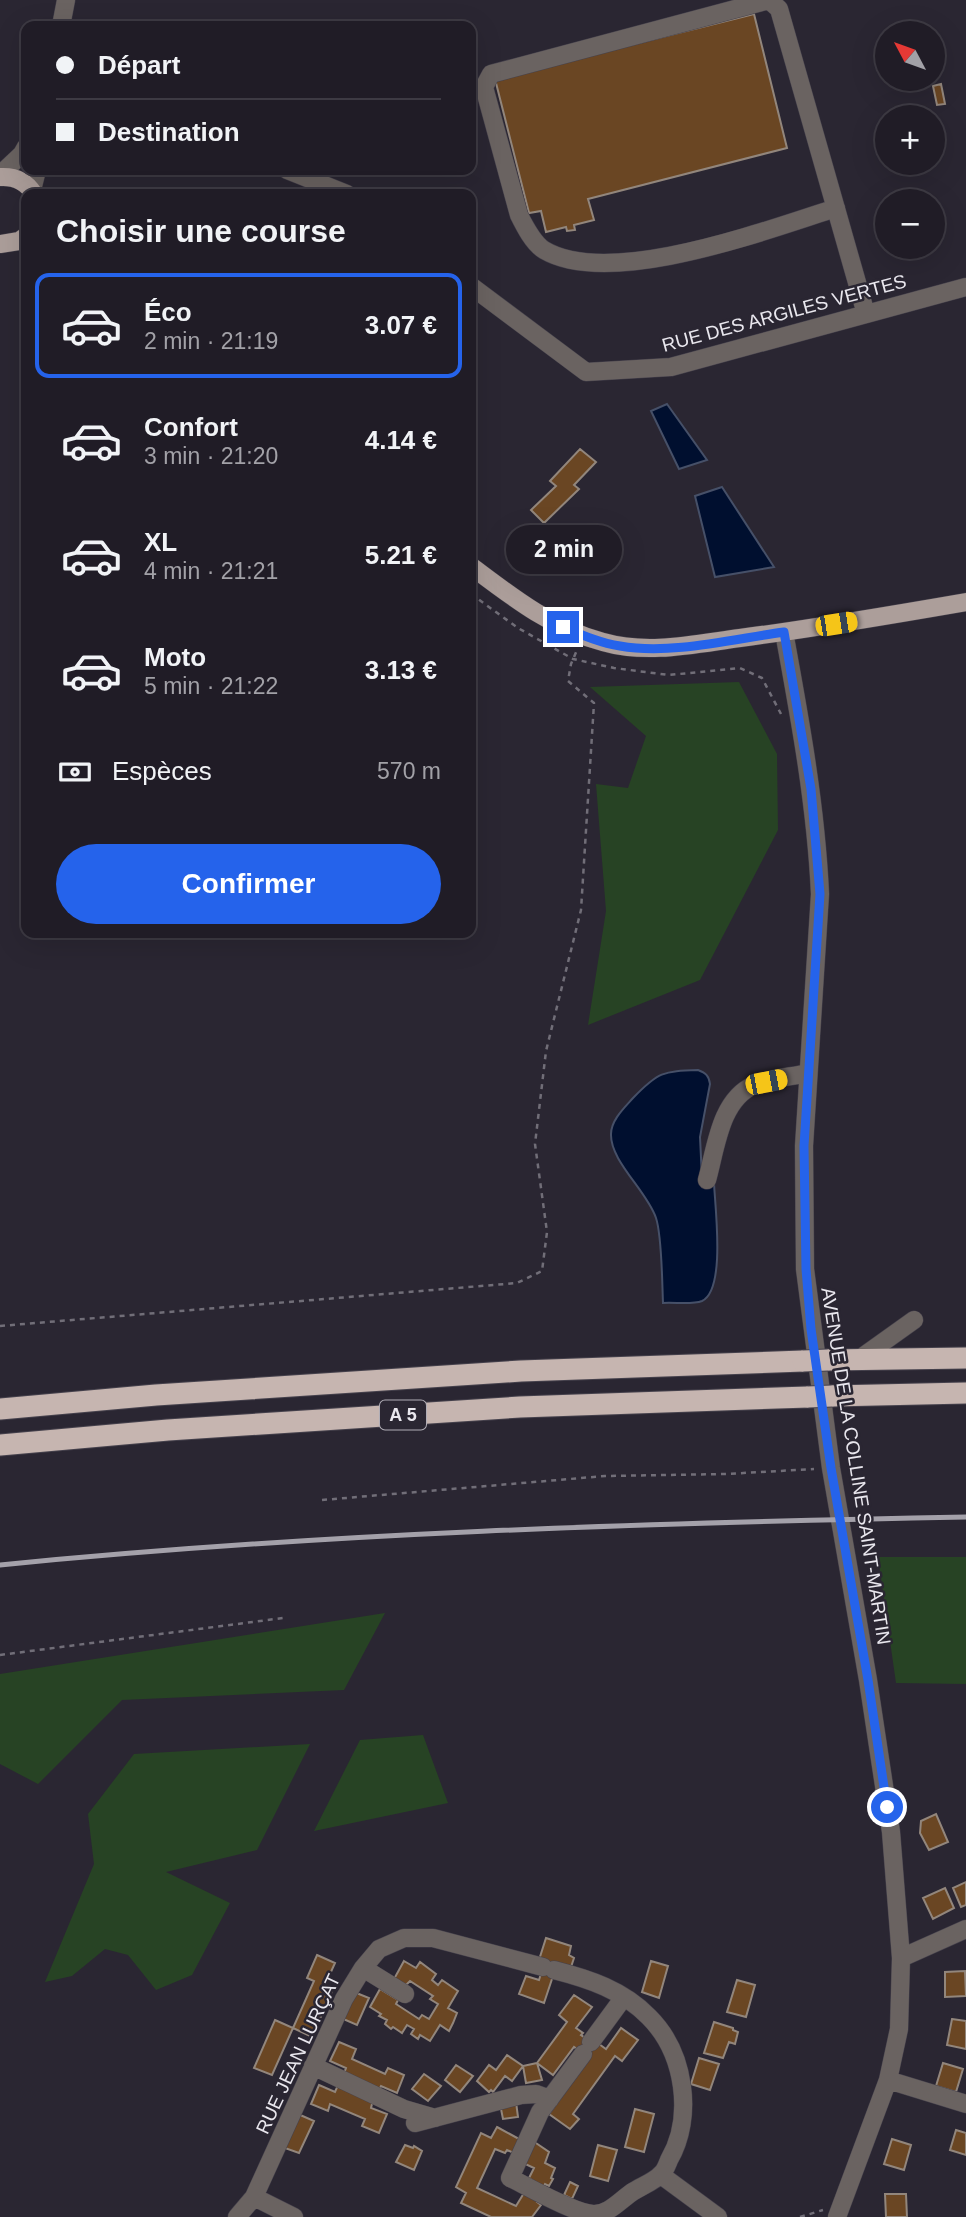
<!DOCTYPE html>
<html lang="fr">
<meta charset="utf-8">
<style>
:root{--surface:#201c26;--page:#28252e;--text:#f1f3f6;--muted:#a2a1a7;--line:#3d3a43;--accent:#2563eb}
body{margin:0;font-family:Arial,sans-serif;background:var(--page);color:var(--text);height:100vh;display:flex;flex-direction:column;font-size:26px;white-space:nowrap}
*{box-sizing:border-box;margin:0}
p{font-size:23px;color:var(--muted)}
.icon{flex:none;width:38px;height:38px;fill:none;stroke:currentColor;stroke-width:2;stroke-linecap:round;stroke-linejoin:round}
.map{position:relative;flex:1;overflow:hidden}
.drawer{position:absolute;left:21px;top:189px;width:455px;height:749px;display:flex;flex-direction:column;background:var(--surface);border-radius:14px;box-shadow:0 7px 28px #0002,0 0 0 2px var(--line)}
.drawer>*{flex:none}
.top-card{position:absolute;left:21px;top:21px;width:455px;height:154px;border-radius:14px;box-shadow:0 7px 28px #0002,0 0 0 2px var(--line);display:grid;align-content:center;height:154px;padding:0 35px;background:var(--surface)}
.needle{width:46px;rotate:311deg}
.controls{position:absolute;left:875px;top:21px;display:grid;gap:14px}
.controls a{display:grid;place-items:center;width:70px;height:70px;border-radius:50%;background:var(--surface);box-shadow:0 7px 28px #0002,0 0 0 2px var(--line);font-size:35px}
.end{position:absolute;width:32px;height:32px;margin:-16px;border:9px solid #2563eb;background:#fff;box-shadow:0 0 0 4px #fff}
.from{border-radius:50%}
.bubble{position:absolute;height:49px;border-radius:24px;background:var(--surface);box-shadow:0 7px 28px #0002,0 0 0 2px var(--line);font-size:23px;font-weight:700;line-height:49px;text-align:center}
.car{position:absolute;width:21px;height:42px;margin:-21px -10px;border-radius:9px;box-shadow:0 0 5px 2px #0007;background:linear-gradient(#f5c518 24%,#345 0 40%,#f5c518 0 76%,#345 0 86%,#f5c518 0)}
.top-card b{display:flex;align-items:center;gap:24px;height:66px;font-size:26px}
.top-card b+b{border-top:2px solid var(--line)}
.top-card i{width:18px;height:18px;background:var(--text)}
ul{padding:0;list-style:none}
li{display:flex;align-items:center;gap:21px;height:105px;margin:0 14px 10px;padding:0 21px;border:4px solid transparent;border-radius:14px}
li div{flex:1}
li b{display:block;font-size:26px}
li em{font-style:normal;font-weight:700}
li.active{border-color:var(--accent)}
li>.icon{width:63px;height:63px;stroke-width:1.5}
h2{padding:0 35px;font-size:32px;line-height:84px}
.pay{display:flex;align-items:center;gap:18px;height:77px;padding:0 35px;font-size:26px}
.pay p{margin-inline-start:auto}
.button{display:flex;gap:14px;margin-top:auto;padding:14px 35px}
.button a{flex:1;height:80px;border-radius:42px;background:var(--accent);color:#fff;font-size:28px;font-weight:700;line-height:80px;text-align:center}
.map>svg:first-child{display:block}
.green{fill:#274324}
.water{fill:#000f2f;stroke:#465068;stroke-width:2}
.building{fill:#6a4623;stroke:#92867c;stroke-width:2;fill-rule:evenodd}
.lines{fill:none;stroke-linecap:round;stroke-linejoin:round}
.minor-casing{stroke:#45414c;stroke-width:19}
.major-casing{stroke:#45414c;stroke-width:19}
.highway-casing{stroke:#45414c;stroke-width:23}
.path{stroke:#716e78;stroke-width:2.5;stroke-dasharray:5 5;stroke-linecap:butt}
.minor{stroke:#6a6361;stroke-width:18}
.major{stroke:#ac9e9a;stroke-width:18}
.highway{stroke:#c6b5b0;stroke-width:21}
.rail{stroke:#a4a1aa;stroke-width:5}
.highway-bridge-casing{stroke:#45414c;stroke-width:23;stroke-linecap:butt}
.highway-bridge{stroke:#c6b5b0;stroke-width:21}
.route{stroke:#2563eb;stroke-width:9}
.labels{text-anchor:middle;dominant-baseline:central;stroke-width:5;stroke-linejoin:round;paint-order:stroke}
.shield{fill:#2a2632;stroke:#b0adb6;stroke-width:2}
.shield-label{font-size:18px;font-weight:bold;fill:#e9e7ee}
.street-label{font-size:19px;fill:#e9e7ee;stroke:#2a2632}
</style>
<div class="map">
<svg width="966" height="2217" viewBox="0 0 966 2217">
<rect width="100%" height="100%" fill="#2a2632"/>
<path class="green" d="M739,682L777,754L778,830L700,980L588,1025L606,911L596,784L628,788L646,736L590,687Z
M878,1557H966V1684L896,1683Z
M385,1613L344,1690L122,1700L38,1784L0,1764V1674Z
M423,1735L448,1803L314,1831L360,1740Z
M310,1744L257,1850L166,1872L230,1903L192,1975L156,1990L128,1955L105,1949L72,1976L45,1982L94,1864L88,1814L134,1754Z"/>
<path class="water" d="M667,404L707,460L679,469L651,411Z
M722,487L774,567L715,577L695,496Z
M698,1070C706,1073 709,1076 710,1084L700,1137L702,1178L714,1183C715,1207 726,1290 702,1301C692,1305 674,1302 663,1303C662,1281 662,1236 656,1218C647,1191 610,1161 611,1134C611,1120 625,1107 633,1098C658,1072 663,1071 698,1070Z"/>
<path class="building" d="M754,14L787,148L588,199L594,220L574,225L575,230L567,231L566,227L546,232L541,211L529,213L495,79Z
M941,84L945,104L937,105L933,86Z
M580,449L596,462L574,485L579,489L544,523L531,510L556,486L550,481Z
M936,1814L948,1842L929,1850L920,1833L921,1821Z
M966,1882V1905L961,1907L953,1888Z
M945,1888L954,1908L933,1919L923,1898Z
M546,1938L571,1946L569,1955L574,1958L571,1967L557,1964L544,2003L519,1994L526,1976L539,1980L545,1961L539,1960Z
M317,1955L335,1963L325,1985L333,1989L312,2037L293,2028L314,1981L307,1978Z
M404,1961L416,1968L420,1962L436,1974L432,1980L438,1985L442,1980L458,1991L448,2008L457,2013L453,2023L449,2031L440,2025L430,2041L420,2035L418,2039L411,2034L414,2029L407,2025L402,2033L393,2027L391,2029L385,2024L387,2020L379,2016L381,2014L370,2007L380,1989L398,2000L396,2004L419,2019L422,2015L429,2019L438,2004L430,1999L433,1996L410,1981L406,1985L394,1979Z
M651,1961L668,1966L659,1998L642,1992Z
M965,1971L966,1996L945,1997V1972Z
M737,1980L755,1985L746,2017L727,2012Z
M354,1992L369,1998L357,2025L341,2018Z
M574,1995L592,2007L576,2028L583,2033L581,2035L597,2046L599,2044L606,2049L621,2028L638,2040L622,2061L615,2056L573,2114L579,2119L570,2129L549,2114L589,2058L574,2047L553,2075L537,2063L567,2022L559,2015Z
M952,2019L966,2021V2049L947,2045Z
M275,2020L293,2028L272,2075L254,2068Z
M714,2022L733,2028V2030L738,2032L735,2044L729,2042L723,2058L704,2053Z
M339,2042L356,2049L352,2059L385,2074L388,2068L404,2075L397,2093L381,2086L378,2092L343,2076L346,2068L330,2061Z
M507,2055L523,2066L512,2081L505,2076L493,2092L491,2090L489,2092L477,2081L489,2065L496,2070Z
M699,2058L719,2064L710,2090L691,2084Z
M537,2063L542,2080L526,2083L523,2066Z
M943,2063L963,2069L956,2092L936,2086Z
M456,2065L473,2076L460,2092L445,2080Z
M424,2074L441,2086L428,2101L412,2089Z
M319,2085L335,2092L338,2085L373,2100L371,2108L387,2114L379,2133L362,2126L365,2119L330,2104L328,2111L311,2104Z
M516,2102L518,2117L503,2119L500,2104Z
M635,2109L654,2114L644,2152L625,2147Z
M298,2114L314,2121L299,2153L282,2147Z
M497,2127L530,2145L533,2141L549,2152L545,2163L555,2168L551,2178L553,2179L549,2186L545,2184L537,2202L541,2205L532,2217H491L461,2203L466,2193L456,2187L481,2133L491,2138ZM495,2149L505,2153L507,2150L525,2158L523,2163L534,2168L529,2178L532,2180L516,2206L477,2188Z
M956,2130L966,2133V2155L950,2150Z
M892,2139L911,2145L904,2170L884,2164Z
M405,2145L413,2148L414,2146L422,2151L414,2170L396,2162Z
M598,2145L617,2150L608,2181L590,2176Z
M570,2182L578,2186L572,2199L564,2195Z
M885,2194H906L907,2217H886Z"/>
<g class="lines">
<defs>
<path id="minor" d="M61,26L66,0
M287,170L347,194
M0,175L22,154L26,147
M32,190L37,170
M836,208C766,230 610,289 544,250C533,243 525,227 519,215L484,87L491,74L769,0L779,9L866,314
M471,286L586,372L671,367L966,287
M784,632C800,719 816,806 820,894L804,1146L805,1269L831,1468L868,1680L891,1832L901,1958L899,2029L888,2080L837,2217
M707,1180C716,1148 720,1100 754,1085C771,1078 791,1077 808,1073
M858,1360L914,1320
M901,1958L966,1929
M363,1968L405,1994
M554,1970C589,1979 623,1990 649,2017C685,2053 694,2117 669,2160C667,2165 665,2171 661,2174C655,2181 642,2186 634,2191C621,2199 609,2215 593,2214C573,2213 529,2187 510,2178L540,2112L583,2054
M591,2042L624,1997
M313,2066L404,2109L435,2118
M888,2080L966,2104
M415,2123L521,2095L536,2094L550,2099
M661,2175L718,2217
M254,2197L294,2217
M237,2217L254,2197L344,1999L363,1968L379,1949L404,1938H433L543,1967"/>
<path id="major" d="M0,177C15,176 26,181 34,194
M0,244L19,241L26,236
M471,566C512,597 553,629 603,642C648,655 695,644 740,638C816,628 891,615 966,602"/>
<path id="highway" d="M828,1360L966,1358
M832,1396L966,1393
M0,1409L156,1395L521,1371L803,1361
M0,1445L168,1430L520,1407L808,1397"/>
</defs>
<use href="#minor" class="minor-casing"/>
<use href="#major" class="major-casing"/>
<use href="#highway" class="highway-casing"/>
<path class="path" d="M471,594L518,628L573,659L614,668L669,675L740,668L762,678L781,714
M0,1326L517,1283L542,1271L547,1232L535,1144L546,1051L581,910L594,703L568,681L571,664L577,650
M322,1500L605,1476L726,1474L814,1469
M0,1655L283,1618
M800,2217L823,2210"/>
<use href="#minor" class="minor"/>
<use href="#major" class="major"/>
<use href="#highway" class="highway"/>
<path class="rail" d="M0,1565C321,1533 644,1523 966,1517"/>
<defs>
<path id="highway-bridge" d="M803,1361L828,1360
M808,1397L832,1396"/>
</defs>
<use href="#highway-bridge" class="highway-bridge-casing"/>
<use href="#highway-bridge" class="highway-bridge"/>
</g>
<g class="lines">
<path class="route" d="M563,627C582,635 600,643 620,646C671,655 733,639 784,632L811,789L820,894L804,1146L806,1269L811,1329L831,1468L868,1680L887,1807"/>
</g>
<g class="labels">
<rect class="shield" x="380" y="1400.5" width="46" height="29" rx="5"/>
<g class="shield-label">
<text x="403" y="1415">A 5</text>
</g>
<g class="street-label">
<text transform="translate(784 313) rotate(-15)">RUE DES ARGILES VERTES</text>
<text transform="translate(856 1466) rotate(81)">AVENUE DE LA COLLINE SAINT-MARTIN</text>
<text transform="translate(298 2054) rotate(-65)">RUE JEAN LURÇAT</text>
</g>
</g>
</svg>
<div class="controls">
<a><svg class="needle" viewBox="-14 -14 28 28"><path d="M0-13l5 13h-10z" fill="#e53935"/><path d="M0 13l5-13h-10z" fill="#a2a1a7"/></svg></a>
<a>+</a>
<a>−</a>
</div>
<i class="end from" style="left:887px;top:1807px"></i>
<i class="end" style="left:563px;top:627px"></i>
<div class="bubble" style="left:506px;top:525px;width:116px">2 min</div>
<i class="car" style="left:836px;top:624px;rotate:81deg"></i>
<i class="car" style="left:766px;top:1082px;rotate:79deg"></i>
<div class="top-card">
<b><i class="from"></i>Départ</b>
<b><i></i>Destination</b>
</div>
<section class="drawer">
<h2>Choisir une course</h2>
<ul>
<li class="active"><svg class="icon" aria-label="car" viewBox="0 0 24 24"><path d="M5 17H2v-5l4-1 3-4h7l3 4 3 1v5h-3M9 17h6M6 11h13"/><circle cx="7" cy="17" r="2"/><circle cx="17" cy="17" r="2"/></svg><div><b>Éco</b><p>2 min · 21:19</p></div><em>3.07 €</em></li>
<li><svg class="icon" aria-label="car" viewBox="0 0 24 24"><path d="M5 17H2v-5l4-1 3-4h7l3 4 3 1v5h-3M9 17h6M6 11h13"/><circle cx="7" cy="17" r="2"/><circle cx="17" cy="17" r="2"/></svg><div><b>Confort</b><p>3 min · 21:20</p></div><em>4.14 €</em></li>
<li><svg class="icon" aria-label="car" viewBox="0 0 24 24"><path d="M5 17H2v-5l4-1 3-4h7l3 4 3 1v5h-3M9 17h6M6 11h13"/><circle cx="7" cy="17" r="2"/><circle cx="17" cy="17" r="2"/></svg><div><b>XL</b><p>4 min · 21:21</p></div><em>5.21 €</em></li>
<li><svg class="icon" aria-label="car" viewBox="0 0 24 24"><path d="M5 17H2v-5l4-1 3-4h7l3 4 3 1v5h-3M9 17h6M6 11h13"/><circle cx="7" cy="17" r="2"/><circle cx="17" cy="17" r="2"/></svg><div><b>Moto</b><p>5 min · 21:22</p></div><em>3.13 €</em></li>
</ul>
<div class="pay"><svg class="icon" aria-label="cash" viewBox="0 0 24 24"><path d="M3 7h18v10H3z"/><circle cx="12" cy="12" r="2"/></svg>Espèces<p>570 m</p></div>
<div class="button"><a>Confirmer</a></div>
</section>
</div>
